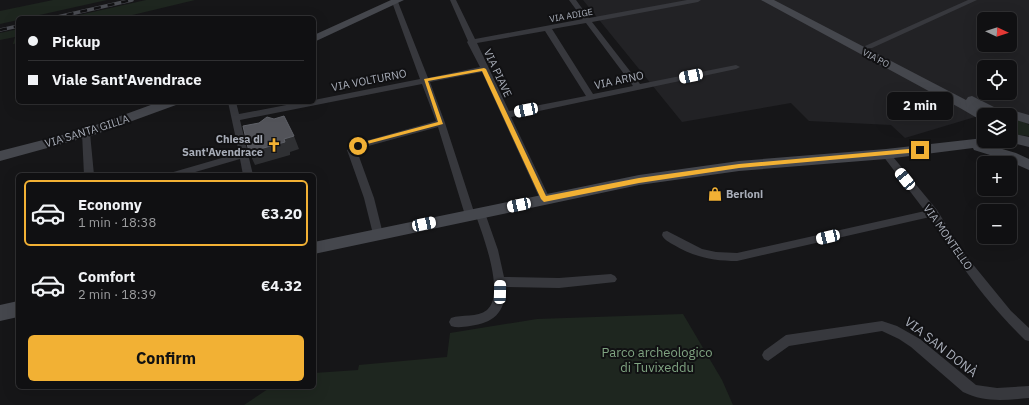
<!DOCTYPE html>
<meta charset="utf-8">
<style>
:root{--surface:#101012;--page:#1e1e20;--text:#f1f3f6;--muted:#9c9d9f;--line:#303032;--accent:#f2b134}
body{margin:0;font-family:"IBM Plex Sans",sans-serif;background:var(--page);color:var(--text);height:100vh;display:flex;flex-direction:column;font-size:15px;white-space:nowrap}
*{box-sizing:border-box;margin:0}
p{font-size:13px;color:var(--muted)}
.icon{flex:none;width:22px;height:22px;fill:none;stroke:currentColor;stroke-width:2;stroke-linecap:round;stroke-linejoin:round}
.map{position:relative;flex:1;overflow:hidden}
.panel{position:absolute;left:16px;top:173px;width:300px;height:216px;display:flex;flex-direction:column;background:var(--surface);border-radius:6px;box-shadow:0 4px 16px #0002,0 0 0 1px var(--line)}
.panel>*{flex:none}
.banner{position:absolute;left:16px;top:16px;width:300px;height:88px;border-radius:6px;box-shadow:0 4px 16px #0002,0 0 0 1px var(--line);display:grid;align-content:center;height:88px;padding:0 12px;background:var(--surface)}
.needle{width:26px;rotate:94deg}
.tools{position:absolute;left:977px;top:12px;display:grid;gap:8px}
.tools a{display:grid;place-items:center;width:40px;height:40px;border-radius:6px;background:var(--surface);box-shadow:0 4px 16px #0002,0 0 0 1px var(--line);font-size:20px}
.end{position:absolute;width:18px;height:18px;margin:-9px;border:5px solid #f2b134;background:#111;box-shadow:0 0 0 2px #111}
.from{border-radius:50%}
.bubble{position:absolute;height:28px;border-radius:6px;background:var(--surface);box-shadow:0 4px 16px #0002,0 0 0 1px var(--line);font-size:13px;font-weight:800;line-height:28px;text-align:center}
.car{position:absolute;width:12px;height:24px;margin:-12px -6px;border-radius:5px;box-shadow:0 0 3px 1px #0007;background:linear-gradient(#fff 24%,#345 0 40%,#fff 0 76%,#345 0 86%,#fff 0)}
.banner b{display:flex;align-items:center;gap:14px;height:38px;font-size:15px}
.banner b+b{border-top:1px solid var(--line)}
.banner i{width:10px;height:10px;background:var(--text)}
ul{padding:7px 0 0;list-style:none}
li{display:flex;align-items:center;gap:12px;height:66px;margin:0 8px 6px;padding:0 4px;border:2px solid transparent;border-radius:6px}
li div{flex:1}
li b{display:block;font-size:15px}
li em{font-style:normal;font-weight:800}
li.active{border-color:var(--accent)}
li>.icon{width:36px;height:36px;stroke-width:1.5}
.cta{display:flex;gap:8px;margin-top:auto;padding:8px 12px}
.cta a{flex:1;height:46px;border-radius:6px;background:var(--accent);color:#111;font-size:16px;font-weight:800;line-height:46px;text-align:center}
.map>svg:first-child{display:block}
.built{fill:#222225;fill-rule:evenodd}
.green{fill:#1e261f}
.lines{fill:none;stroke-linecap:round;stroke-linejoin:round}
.street{fill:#37383d;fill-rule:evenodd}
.secondary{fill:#45474d;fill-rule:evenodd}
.rail-casing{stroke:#4a4c52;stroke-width:3.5}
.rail{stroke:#111113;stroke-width:2.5;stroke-dasharray:7;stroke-linecap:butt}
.shaded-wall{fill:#2f3033}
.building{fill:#525359;stroke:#5f6168}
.route{fill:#f2b134}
.labels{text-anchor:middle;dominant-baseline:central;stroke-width:4;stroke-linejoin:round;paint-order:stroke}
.far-street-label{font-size:9px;fill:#a8adb8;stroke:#111113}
.street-label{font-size:11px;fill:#a8adb8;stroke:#111113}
.poi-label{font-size:11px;font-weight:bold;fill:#a8adb8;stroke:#111113;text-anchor:end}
.near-street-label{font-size:13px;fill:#a8adb8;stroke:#111113}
.near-park-label{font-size:13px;fill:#7fa381;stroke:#111113}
</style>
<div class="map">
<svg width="1029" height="405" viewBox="0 0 1029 405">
<rect width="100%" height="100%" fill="#161618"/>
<path class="built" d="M583,0H1029V118L1004,111L975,117L905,138L891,125L809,121L791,103L682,122ZM984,19H1010V45H984ZM984,67H1010V93H984Z"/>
<path class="green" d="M53,0H107L26,18H18V20L0,24V11Z
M146,0H195L120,18H66Z
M18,29V43L13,44L15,37L0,40V33Z
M1010,118L1024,122L1029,125V136L1019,135L1010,132Z
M683,314L722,380L733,405H244L271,387H314V373L358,370L359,365L447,357L450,333L537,319Z"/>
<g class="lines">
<path class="street" d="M395,0L398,2L428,78L480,67L467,42L468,41L450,0H456L475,39L583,19L569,0H576L589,18L687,0H701L698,2L592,22L640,84L736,65L740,67L736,69L511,117L550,199L545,203L540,199L482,72L430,82L445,123L475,215L474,218H466L465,215L438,127L361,148L357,151L374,198L383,234L382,237H374L373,234L364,198L347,150L355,144L436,121L422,84L240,120L253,175H243L240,159L185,175H168L170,173L239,153L228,102H236L239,114L302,102H314V100L420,79L392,2ZM586,23L633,86L593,94L552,29ZM545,31L586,96L509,111L477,43Z
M968,0H977L872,48H866L865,46Z
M86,130L90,133L94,175H84L82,133Z
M886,151L889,152L937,210L962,251L1011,311L1029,328V341L1025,340C987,303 958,263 930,217L737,261C714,261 694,257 674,245C669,242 664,240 662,235L663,232L667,231L702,249L716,252L737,253L925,211L883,156L881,154L883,152Z
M480,209L484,210L485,213L498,250L504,277L559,278L611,274L615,276L617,279L615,282L559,288L505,287C506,312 494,323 470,326C463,327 457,328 451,326L449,322L451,318C462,314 477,318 487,310C506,294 482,233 475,213L476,210Z
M882,321L897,326L920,339L976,385L997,388L1029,386V398C1006,400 985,403 963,392L911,347L899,339L882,331L789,346L768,361L764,359L762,355L764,351L786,335Z"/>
<path class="secondary" d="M391,0H404L314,42V35Z
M761,0H774L966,100L968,97L972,96L1000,110H1012L1029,115V124L1010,118V115H984V122L960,108Z
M159,102H178L176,105L91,136L0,161V151L82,130Z
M1010,133L1029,137V147L1005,141H1010Z
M984,138V141H1002L1000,144L992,146L1016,153L1029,159V170L1006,160L974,150L973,148L886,159L739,171L639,185L314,254V242L639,175L739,161L886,149Z
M18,301V317L0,321V305Z"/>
<defs>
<path id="rail" d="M53,18L132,0
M0,30L18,26"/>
</defs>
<use href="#rail" class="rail-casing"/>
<use href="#rail" class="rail"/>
</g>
<path class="shaded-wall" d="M294,136L299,149L290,152V155L255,165L249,152L284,139Z"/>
<path class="building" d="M284,116L294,136L284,139L285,142L249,152L243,126L259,123L267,117L274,119Z"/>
<path class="route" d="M484,68L486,69L546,196L639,178L739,164L920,148L923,150L920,152L739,168L639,183L544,202L541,199L482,71L428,81L443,124L356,147V144L438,122L424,79Z"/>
<defs>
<symbol id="church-bare" viewBox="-9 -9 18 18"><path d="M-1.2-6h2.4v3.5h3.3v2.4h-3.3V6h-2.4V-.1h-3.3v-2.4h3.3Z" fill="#f2b134" stroke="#111113" stroke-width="2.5" paint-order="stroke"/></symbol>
<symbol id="shop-bare" viewBox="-9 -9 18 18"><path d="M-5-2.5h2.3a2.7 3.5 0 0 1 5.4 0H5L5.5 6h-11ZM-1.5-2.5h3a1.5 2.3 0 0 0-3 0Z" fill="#f2b134" stroke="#111113" stroke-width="2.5" paint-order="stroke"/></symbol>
</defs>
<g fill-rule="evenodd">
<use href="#church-bare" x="264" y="135" width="20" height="20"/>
<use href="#shop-bare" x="705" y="184" width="20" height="20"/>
</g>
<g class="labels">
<g class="far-street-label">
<text transform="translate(571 15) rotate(-10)">VIA ADIGE</text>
<text transform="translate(876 58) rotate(28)">VIA PO</text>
</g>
<g class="street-label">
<text transform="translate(498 73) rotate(65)">VIA PIAVE</text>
<text transform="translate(369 80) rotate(-11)">VIA VOLTURNO</text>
<text transform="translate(619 80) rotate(-12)">VIA ARNO</text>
<text transform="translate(87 131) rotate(-17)">VIA SANTA GILLA</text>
<text transform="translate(948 237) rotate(55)">VIA MONTELLO</text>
</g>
<g class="poi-label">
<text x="263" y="139">Chiesa di<tspan x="263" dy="13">Sant'Avendrace</tspan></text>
<text x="726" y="194" text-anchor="start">Berloni</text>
</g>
<g class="near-street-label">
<text transform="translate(941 347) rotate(38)">VIA SAN DONÀ</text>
</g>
<g class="near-park-label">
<text x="657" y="352">Parco archeologico<tspan x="657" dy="15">di Tuvixeddu</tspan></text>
</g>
</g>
</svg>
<div class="tools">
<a><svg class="needle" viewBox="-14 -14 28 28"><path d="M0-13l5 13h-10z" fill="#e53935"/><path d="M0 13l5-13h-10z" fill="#9c9d9f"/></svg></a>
<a><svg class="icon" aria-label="locate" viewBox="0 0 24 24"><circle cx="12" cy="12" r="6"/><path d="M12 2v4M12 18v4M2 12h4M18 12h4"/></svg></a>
<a><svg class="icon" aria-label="layers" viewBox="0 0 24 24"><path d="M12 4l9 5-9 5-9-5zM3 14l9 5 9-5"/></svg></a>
<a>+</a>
<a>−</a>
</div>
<i class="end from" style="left:358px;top:146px"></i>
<i class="end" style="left:920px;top:150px"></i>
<div class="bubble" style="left:887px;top:92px;width:66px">2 min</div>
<i class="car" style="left:691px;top:76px;rotate:258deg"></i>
<i class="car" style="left:526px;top:110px;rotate:258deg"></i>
<i class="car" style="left:905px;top:179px;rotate:321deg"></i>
<i class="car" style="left:519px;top:205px;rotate:258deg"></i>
<i class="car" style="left:424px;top:224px;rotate:78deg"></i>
<i class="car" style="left:828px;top:237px;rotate:257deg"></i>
<i class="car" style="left:500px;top:292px;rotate:1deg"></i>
<div class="banner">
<b><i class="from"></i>Pickup</b>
<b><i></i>Viale Sant'Avendrace</b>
</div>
<section class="panel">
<ul>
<li class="active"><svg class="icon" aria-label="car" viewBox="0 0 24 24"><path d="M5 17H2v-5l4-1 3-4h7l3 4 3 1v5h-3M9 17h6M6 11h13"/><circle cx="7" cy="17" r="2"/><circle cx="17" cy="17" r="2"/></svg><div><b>Economy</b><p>1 min · 18:38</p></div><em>€3.20</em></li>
<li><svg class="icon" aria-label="car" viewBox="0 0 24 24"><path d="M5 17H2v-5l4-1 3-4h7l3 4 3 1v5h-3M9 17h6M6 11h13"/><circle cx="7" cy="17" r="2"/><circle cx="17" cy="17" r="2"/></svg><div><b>Comfort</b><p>2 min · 18:39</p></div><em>€4.32</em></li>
</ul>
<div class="cta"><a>Confirm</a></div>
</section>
</div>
